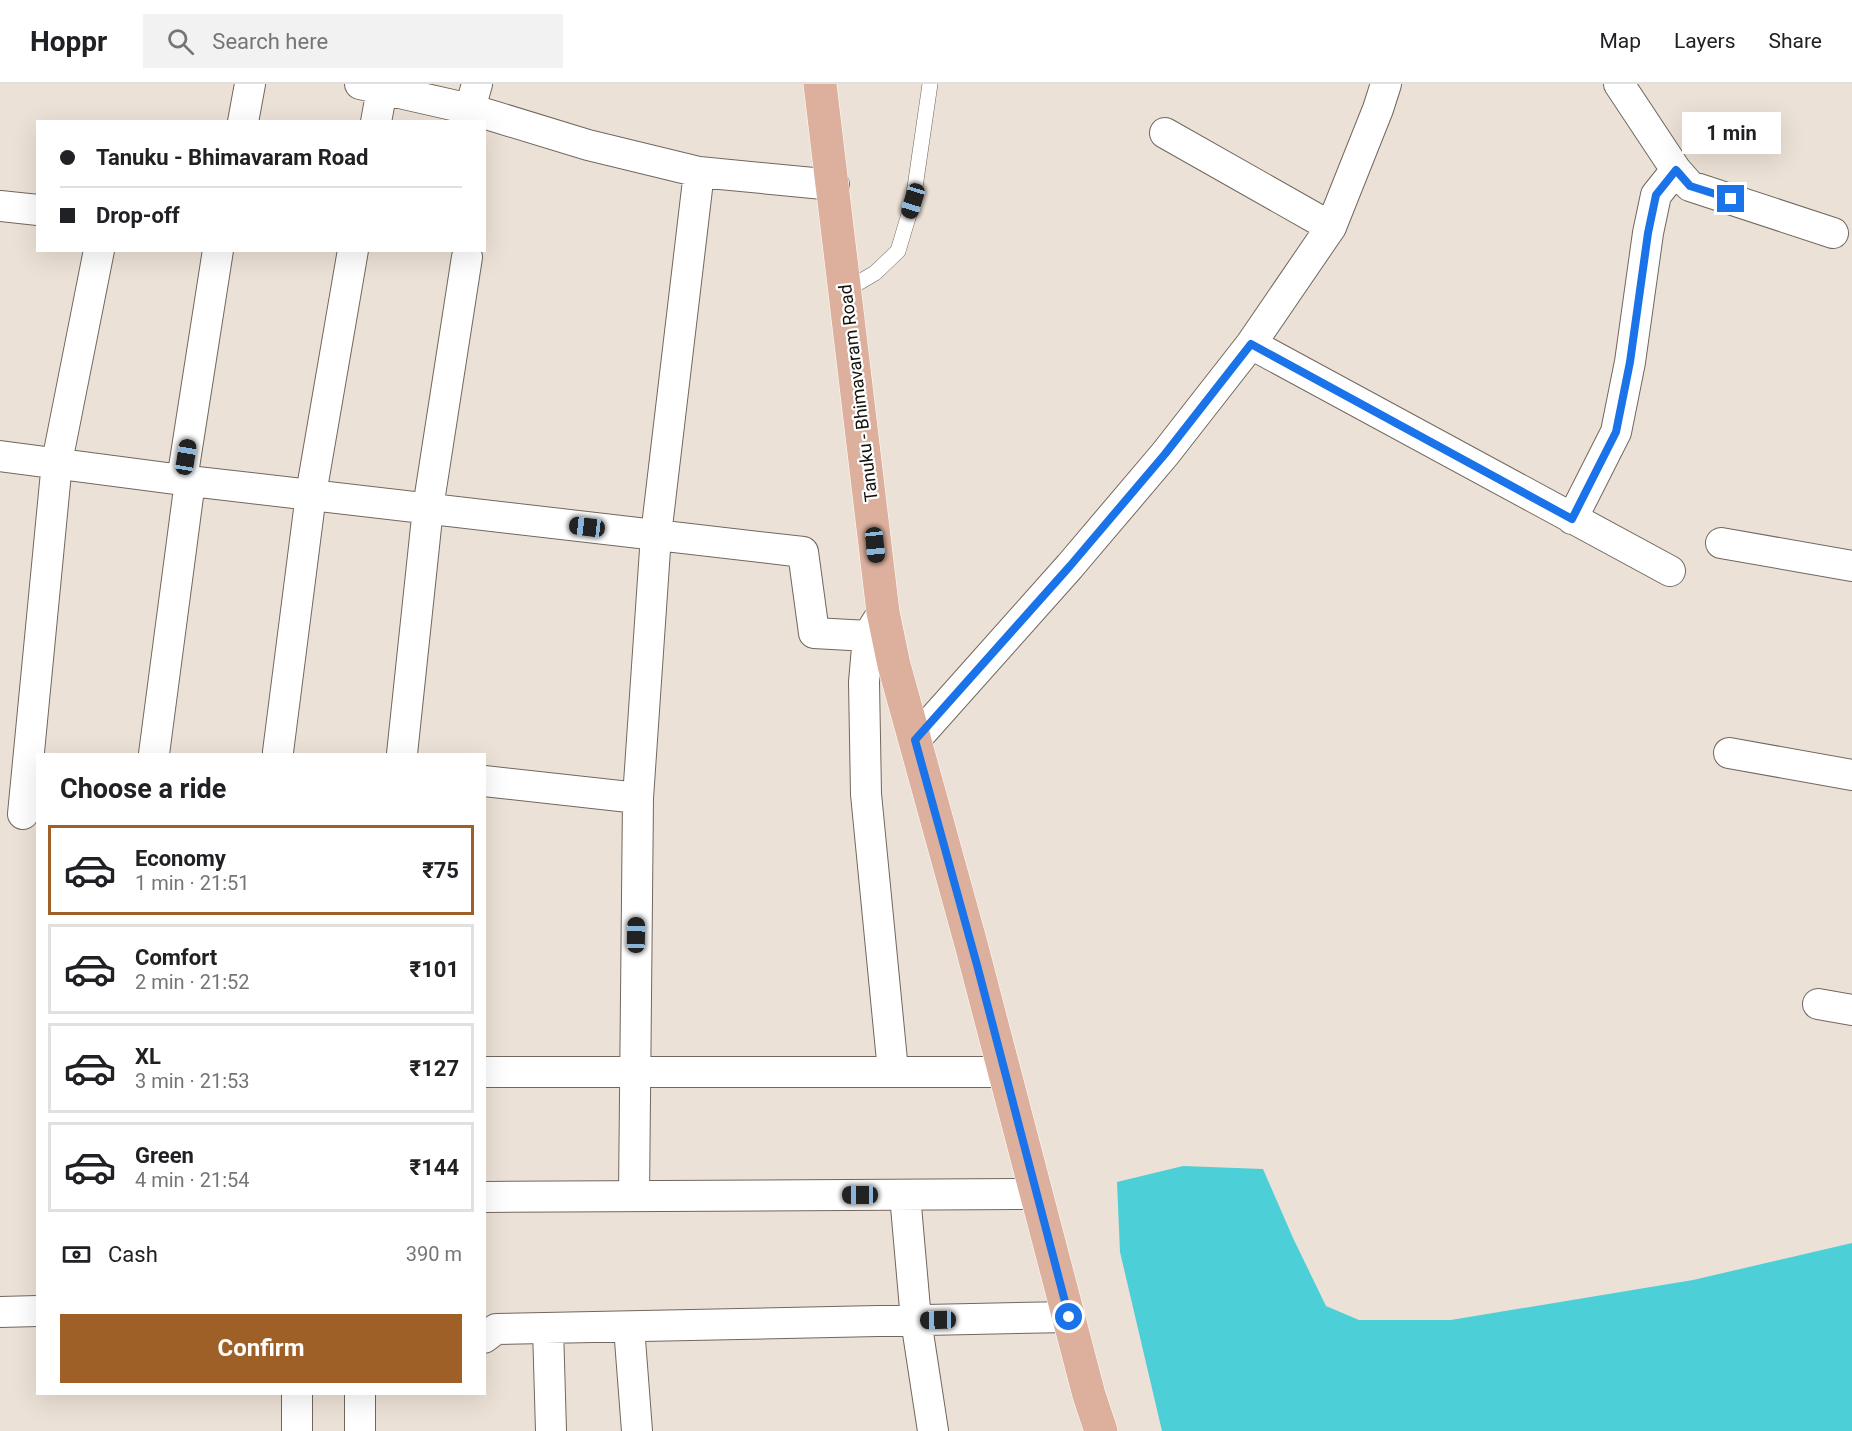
<!DOCTYPE html>
<meta charset="utf-8">
<style>
:root{--surface:#fff;--page:#f2f2f2;--text:#202124;--muted:#757577;--line:#e0e0e0;--accent:#9f6028}
body{margin:0;font-family:Roboto,sans-serif;background:var(--page);color:var(--text);height:100vh;display:flex;flex-direction:column;font-size:22px;white-space:nowrap}
*{box-sizing:border-box;margin:0}
p{font-size:20px;color:var(--muted)}
.icon{flex:none;width:33px;height:33px;fill:none;stroke:currentColor;stroke-width:2;stroke-linecap:round;stroke-linejoin:round}
.map{position:relative;flex:1;overflow:hidden}
.details{position:absolute;left:36px;top:669px;width:450px;height:642px;display:flex;flex-direction:column;background:var(--surface);border-radius:0px;box-shadow:0 6px 24px #0002}
.details>*{flex:none}
.banner{position:absolute;left:36px;top:36px;width:450px;height:132px;border-radius:0px;box-shadow:0 6px 24px #0002;display:grid;align-content:center;height:132px;padding:0 24px;background:var(--surface)}
.end{position:absolute;width:27px;height:27px;margin:-14px;border:8px solid #1a73e8;background:#fff;box-shadow:0 0 0 3px #fff}
.from{border-radius:50%}
.bubble{position:absolute;height:42px;border-radius:0px;background:var(--surface);box-shadow:0 6px 24px #0002;font-size:20px;font-weight:700;line-height:42px;text-align:center}
.car{position:absolute;width:18px;height:36px;margin:-18px -9px;border-radius:8px;box-shadow:0 0 4px 2px #0007;background:linear-gradient(#222 24%,#8ab4d8 0 40%,#222 0 76%,#8ab4d8 0 86%,#222 0)}
.banner b{display:flex;align-items:center;gap:21px;height:57px;font-size:22px}
.banner b+b{border-top:2px solid var(--line)}
.banner i{width:15px;height:15px;background:var(--text)}
ul{padding:0;list-style:none}
li{display:flex;align-items:center;gap:18px;height:90px;margin:0 12px 9px;padding:0 12px;border:3px solid var(--line);border-radius:0px}
li div{flex:1}
li b{display:block;font-size:22px}
li em{font-style:normal;font-weight:700}
li.active{border-color:var(--accent)}
li>.icon{width:54px;height:54px;stroke-width:1.5}
h2{padding:0 24px;font-size:27px;line-height:72px}
.pay{display:flex;align-items:center;gap:15px;height:66px;padding:0 24px;font-size:22px}
.pay p{margin-inline-start:auto}
.action{display:flex;gap:12px;margin-top:auto;padding:12px 24px}
.action a{flex:1;height:69px;border-radius:0px;background:var(--accent);color:#fff;font-size:24px;font-weight:700;line-height:69px;text-align:center}
header{display:flex;align-items:center;gap:36px;box-sizing:border-box;height:84px;padding:0 30px;background:var(--surface);border-bottom:2px solid var(--line)}
header strong{font-size:28px}
nav{display:flex;gap:33px;margin-inline-start:auto;font-size:21px}
.search{width:420px;height:54px;background:var(--page);display:flex;align-items:center;gap:15px;box-sizing:border-box;padding:0 21px;border-radius:0px;color:var(--muted);font-size:22px}
.map>svg:first-child{display:block}
.water{fill:#4ccfd7}
.lines{fill:none;stroke-linecap:round;stroke-linejoin:round}
.service-casing{stroke:#71675e;stroke-width:16}
.minor-casing{stroke:#71675e;stroke-width:32}
.primary-casing{stroke:#fff;stroke-width:34}
.service{stroke:#fff;stroke-width:15}
.minor{stroke:#fff;stroke-width:30}
.primary{stroke:#dcb09d;stroke-width:33}
.route{stroke:#1a73e8;stroke-width:8}
.labels{text-anchor:middle;dominant-baseline:central;stroke-width:4.5;stroke-linejoin:round;paint-order:stroke}
.street-label{font-size:18px;fill:#15120e;stroke:#fff}
</style>
<header>
<strong>Hoppr</strong>
<div class="search"><svg class="icon" aria-label="search" viewBox="0 0 24 24"><circle cx="10" cy="10" r="6"/><path d="M15 15l6 6"/></svg>Search here</div>
<nav><a>Map</a><a>Layers</a><a>Share</a></nav>
</header>
<div class="map">
<svg width="1852" height="1347" viewBox="0 0 1852 1347">
<rect width="100%" height="100%" fill="#ece1d6"/>
<path class="water" d="M1183,1082L1263,1085L1293,1154L1326,1222L1359,1236H1451L1693,1196L1852,1159V1347H1162L1120,1168L1117,1098Z"/>
<g class="lines">
<defs>
<path id="service" d="M846,206L875,189L898,167L913,117L930,0"/>
<path id="minor" d="M360,0L470,25L588,61L699,88L834,101
M1619,0L1676,86L1690,102L1833,149
M470,25L477,0
M243,38L250,0
M376,38L382,5
M1165,49L1331,143
M0,122L38,126
M1251,260L1670,487
M0,372L190,397L803,468L814,549L868,552
M182,396L218,166
M1572,435L1616,348L1630,278L1648,149L1656,111L1676,86
M1721,459L1852,482
M878,536L868,552L864,598L866,710L893,987
M915,656L1070,482L1165,370L1251,260L1331,143L1378,25L1386,0
M278,668L311,410L353,166
M1729,669L1852,691
M154,670L190,397
M402,670L428,424L467,173
M484,697L638,714
M23,730L57,378L99,166
M1818,920L1852,926
M484,988H1005
M905,1111L916,1236L933,1347
M634,1112L638,714L656,451L699,88
M484,1113L1036,1110
M0,1228L38,1227
M629,1243L637,1347
M548,1244L551,1347
M484,1254L496,1245L1069,1233
M297,1347V1310
M360,1347V1310"/>
<path id="primary" d="M820,0L883,528L894,581L971,860L1089,1311L1101,1347"/>
</defs>
<use href="#service" class="service-casing"/>
<use href="#minor" class="minor-casing"/>
<use href="#primary" class="primary-casing"/>
<use href="#service" class="service"/>
<use href="#minor" class="minor"/>
<use href="#primary" class="primary"/>
</g>
<g class="lines">
<path class="route" d="M1069,1233L977,881L915,656L1070,482L1165,370L1251,260L1572,435L1616,348L1630,278L1648,149L1656,111L1676,86L1690,102L1731,115"/>
</g>
<g class="labels">
<g class="street-label">
<text transform="translate(858 309) rotate(-97)">Tanuku - Bhimavaram Road</text>
</g>
</g>
</svg>
<i class="end from" style="left:1069px;top:1233px"></i>
<i class="end" style="left:1731px;top:115px"></i>
<div class="bubble" style="left:1682px;top:28px;width:99px">1 min</div>
<i class="car" style="left:913px;top:117px;rotate:197deg"></i>
<i class="car" style="left:186px;top:373px;rotate:9deg"></i>
<i class="car" style="left:587px;top:443px;rotate:277deg"></i>
<i class="car" style="left:875px;top:461px;rotate:174deg"></i>
<i class="car" style="left:636px;top:851px;rotate:1deg"></i>
<i class="car" style="left:860px;top:1111px;rotate:270deg"></i>
<i class="car" style="left:938px;top:1236px;rotate:269deg"></i>
<div class="banner">
<b><i class="from"></i>Tanuku - Bhimavaram Road</b>
<b><i></i>Drop-off</b>
</div>
<section class="details">
<h2>Choose a ride</h2>
<ul>
<li class="active"><svg class="icon" aria-label="car" viewBox="0 0 24 24"><path d="M5 17H2v-5l4-1 3-4h7l3 4 3 1v5h-3M9 17h6M6 11h13"/><circle cx="7" cy="17" r="2"/><circle cx="17" cy="17" r="2"/></svg><div><b>Economy</b><p>1 min · 21:51</p></div><em>₹75</em></li>
<li><svg class="icon" aria-label="car" viewBox="0 0 24 24"><path d="M5 17H2v-5l4-1 3-4h7l3 4 3 1v5h-3M9 17h6M6 11h13"/><circle cx="7" cy="17" r="2"/><circle cx="17" cy="17" r="2"/></svg><div><b>Comfort</b><p>2 min · 21:52</p></div><em>₹101</em></li>
<li><svg class="icon" aria-label="car" viewBox="0 0 24 24"><path d="M5 17H2v-5l4-1 3-4h7l3 4 3 1v5h-3M9 17h6M6 11h13"/><circle cx="7" cy="17" r="2"/><circle cx="17" cy="17" r="2"/></svg><div><b>XL</b><p>3 min · 21:53</p></div><em>₹127</em></li>
<li><svg class="icon" aria-label="car" viewBox="0 0 24 24"><path d="M5 17H2v-5l4-1 3-4h7l3 4 3 1v5h-3M9 17h6M6 11h13"/><circle cx="7" cy="17" r="2"/><circle cx="17" cy="17" r="2"/></svg><div><b>Green</b><p>4 min · 21:54</p></div><em>₹144</em></li>
</ul>
<div class="pay"><svg class="icon" aria-label="cash" viewBox="0 0 24 24"><path d="M3 7h18v10H3z"/><circle cx="12" cy="12" r="2"/></svg>Cash<p>390 m</p></div>
<div class="action"><a>Confirm</a></div>
</section>
</div>
